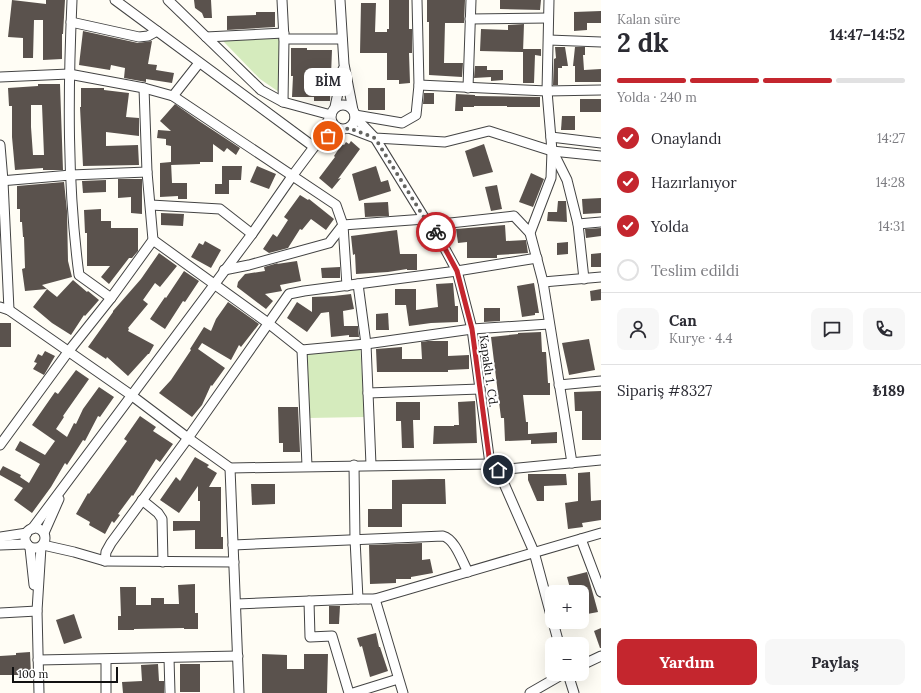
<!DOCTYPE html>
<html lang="tr">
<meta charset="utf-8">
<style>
body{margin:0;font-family:Lora,serif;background:#f7f7f7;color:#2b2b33;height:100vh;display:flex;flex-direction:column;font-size:15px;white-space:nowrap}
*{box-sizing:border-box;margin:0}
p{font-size:13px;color:#7c7c81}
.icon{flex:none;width:22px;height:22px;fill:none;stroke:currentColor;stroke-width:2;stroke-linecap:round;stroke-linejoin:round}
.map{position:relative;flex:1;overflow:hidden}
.panel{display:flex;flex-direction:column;background:#fff;width:320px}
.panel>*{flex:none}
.buttons{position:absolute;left:545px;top:585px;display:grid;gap:8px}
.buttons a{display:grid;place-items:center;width:44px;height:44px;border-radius:8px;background:#fff;box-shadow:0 4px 16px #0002;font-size:20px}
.scale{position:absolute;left:12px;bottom:10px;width:106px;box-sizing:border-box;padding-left:4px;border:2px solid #111;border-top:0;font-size:11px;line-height:14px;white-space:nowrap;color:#111;-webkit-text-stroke:3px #fff;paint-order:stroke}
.pin{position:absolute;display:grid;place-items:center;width:34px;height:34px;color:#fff;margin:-17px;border:2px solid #fff;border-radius:50%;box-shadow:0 1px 4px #0007}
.courier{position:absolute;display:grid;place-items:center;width:40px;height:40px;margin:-20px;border:3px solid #c4262e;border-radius:50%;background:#fff;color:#222;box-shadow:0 1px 5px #0007}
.bubble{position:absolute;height:28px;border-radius:8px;background:#fff;box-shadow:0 4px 16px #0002;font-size:13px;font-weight:700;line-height:28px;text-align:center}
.summary em{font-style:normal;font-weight:700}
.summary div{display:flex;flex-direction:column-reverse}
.summary{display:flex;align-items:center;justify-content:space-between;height:68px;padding:0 16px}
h1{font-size:26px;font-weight:700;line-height:30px}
.bar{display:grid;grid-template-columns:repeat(4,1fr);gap:6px 4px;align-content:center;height:48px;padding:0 16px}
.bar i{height:5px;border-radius:3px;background:#e1e1e2}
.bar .current{background:#c4262e}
.bar p{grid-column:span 4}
.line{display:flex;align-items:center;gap:10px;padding:0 16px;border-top:1px solid #e1e1e2}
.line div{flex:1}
.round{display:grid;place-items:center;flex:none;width:42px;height:42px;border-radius:8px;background:#f7f7f7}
ol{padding:0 16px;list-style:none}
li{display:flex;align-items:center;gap:12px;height:44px}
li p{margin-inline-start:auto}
li .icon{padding:4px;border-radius:50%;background:#c4262e;color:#fff;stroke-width:4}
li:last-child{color:#7c7c81}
li i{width:22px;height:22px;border:2px solid #e1e1e2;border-radius:50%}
.primary-button{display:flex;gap:8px;margin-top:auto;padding:8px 16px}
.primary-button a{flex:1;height:46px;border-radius:8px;background:#c4262e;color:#fff;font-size:16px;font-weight:700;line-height:46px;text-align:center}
.primary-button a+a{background:#f7f7f7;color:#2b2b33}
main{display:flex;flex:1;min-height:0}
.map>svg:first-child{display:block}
.green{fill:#d5ebbd}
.building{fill:#5a524d;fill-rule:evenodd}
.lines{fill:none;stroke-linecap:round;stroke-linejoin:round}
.minor-casing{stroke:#444;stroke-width:11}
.minor{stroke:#fff;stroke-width:9}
.done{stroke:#646461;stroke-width:4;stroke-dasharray:0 7.2}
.route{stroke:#c4262e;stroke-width:5}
.labels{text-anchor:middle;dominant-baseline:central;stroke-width:4;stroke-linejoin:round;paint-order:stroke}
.street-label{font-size:12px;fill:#111;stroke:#fff}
</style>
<main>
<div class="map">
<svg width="601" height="693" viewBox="0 0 601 693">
<rect width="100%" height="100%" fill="#fffdf5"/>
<g class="green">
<polygon points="279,37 279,92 260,79 224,42 223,39"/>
<polygon points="360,346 365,417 308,418 304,354"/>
</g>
<g class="building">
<polygon points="12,0 46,4 46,0 65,0 63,34 62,34 62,59 43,60 43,20 34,20 33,58 23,58 23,38 8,37"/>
<polygon points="194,0 211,0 212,18 204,18 202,13 195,8"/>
<polygon points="389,0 409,0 409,29 412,29 412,53 409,53 410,83 399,84 399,80 387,80 387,53 360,53 361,3 376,3 375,32 387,32 387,29 389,29"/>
<polygon points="427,0 465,0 464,23 445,23 444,63 463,63 462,77 429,75 429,22 427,22"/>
<polygon points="500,0 541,0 540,10 500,9"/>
<polygon points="601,11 601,23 587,23 587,30 574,31 574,12"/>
<polygon points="256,12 275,12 275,27 227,30 227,16 256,15"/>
<polygon points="524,24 523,52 480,51 481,29 508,30 508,25"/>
<polygon points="83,31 138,43 152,41 148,64 157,65 156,70 174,73 172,83 146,79 146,82 124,78 125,68 111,65 110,70 79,65"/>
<polygon points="555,47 565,47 568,66 562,66 562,68 558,68 558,85 553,85 554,59 556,58"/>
<polygon points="575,47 585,47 585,55 583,55 584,70 601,69 601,82 575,82 575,66 573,66"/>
<polygon points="291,48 307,48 307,50 332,50 330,101 314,101 314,97 292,97 293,76 291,76"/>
<polygon points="523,49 541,49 541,56 535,55 534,83 523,83"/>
<polygon points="475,66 487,66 487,70 503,70 503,80 491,81 491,77 474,78"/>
<path d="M38,84H60L63,170H43V168L15,170L12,137V106H9L8,88L38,86ZM31,105H42L44,155H33L31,127Z"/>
<polygon points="81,88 104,88 104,90 129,93 126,117 139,118 139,136 106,132 106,146 138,145 139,165 83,166 80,107 81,107"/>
<rect x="368" y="88" width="17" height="22"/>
<polygon points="424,93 434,93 434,104 423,104"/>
<polygon points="456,94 475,95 475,96 540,97 540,107 507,107 507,106 474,106 474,107 463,107 463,111 455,111"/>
<rect x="580" y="99" width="21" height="13"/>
<polygon points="175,104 199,121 240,148 236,155 227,148 224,152 213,144 213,162 200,162 200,164 171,165 171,146 166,145 166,139 157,138 158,130 171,131 160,121"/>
<polygon points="562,116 575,116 575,130 561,130"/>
<polygon points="351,141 360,149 338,179 341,178 332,189 319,178 335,157 334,156 342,144 344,145 346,142 349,144"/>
<polygon points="484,144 493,172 473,177 465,151"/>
<polygon points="171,162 172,183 187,183 187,199 178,199 178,196 160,197 160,163"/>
<polygon points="222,166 242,166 241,180 229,180 229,194 215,194 215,184 222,184"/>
<polygon points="257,166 276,174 269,189 250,182"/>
<polygon points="376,166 381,182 388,180 391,191 359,201 352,174"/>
<polygon points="531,173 544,179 533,207 519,202"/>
<polygon points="118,179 142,179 142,214 131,213 131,197 118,198"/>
<polygon points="106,180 106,192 83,193 82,181"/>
<polygon points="64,182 67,211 68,261 72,277 42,285 47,289 25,291 22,269 25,268 24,237 23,237 22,222 20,222 20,209 17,209 17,186"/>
<polygon points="497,185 502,209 491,211 485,187"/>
<polygon points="300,195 308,200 309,199 334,219 326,230 311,219 302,230 300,229 288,248 269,253 263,249 273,234 277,237 288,220 284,217"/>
<polygon points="601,198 601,213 583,214 582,199"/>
<polygon points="558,201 566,201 567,222 547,221 548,212 557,212"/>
<polygon points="388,202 389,216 365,217 364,203"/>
<polygon points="101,209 101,221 111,221 111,228 138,228 138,251 132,258 129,258 109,284 101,277 110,266 87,266 87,233 85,233 84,210"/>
<polygon points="161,213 184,214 183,226 161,225"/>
<polygon points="505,225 506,241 526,240 528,253 497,255 497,258 467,258 467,242 458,243 456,229"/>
<polygon points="601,228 601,236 586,238 585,229"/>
<polygon points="397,230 400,254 417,254 417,270 407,270 407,269 388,272 356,274 355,254 353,255 351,236"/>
<polygon points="205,241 221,250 211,268 191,257 199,243 203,245"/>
<polygon points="568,242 568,254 557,255 557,243"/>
<polygon points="159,253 177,266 160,287 155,283 143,300 148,304 128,328 129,329 128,331 154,345 149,354 148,354 128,376 107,357 106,359 88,347 113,312 113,311 141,279"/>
<polygon points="601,253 601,267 591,267 591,254"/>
<polygon points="297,261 301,281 280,285 282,291 265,294 273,301 266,309 237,287 238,282 245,274 265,271 264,267 278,263 277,264"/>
<polygon points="340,267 340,278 322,278 321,268"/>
<polygon points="184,271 199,281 185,302 183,301 165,329 150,319 165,297 166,298"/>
<polygon points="73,280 87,292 88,291 99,300 85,316 84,315 71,335 52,323 33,307 47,289 57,297"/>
<polygon points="453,283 455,306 458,306 458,322 431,323 409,326 406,305 395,305 395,289 416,289 416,310 438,307 436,284"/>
<polygon points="534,283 539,313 535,313 535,315 522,317 517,286"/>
<polygon points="601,289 601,300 591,301 590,291"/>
<polygon points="351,294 354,309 343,311 344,326 358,326 359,337 349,337 349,335 331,337 329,312 321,313 307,332 287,318 297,302 312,312 312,297 334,296"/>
<polygon points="228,302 259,324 241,347 239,345 231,360 202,343 198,349 225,368 212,386 211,385 202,405 192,417 159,393 171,380 191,350 190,349 204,327 211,331 216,319"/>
<polygon points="484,308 500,308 500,321 484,322"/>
<polygon points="388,313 389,330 376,330 376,314"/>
<rect x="0" y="323" width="11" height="24"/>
<polygon points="541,332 542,352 546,352 548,383 550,383 550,395 523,395 526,422 528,422 528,434 557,432 557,443 531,444 531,440 505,441 504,418 501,418 491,337 518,334 518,333"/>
<polygon points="589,339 595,370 569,375 562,343"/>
<polygon points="428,341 448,341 448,356 469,355 469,369 448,370 448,372 377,372 376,349 402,347 402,359 422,359 421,342"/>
<polygon points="45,351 55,356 44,375 33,369 37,363 34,362 38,354 42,356"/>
<polygon points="76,370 89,379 63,416 64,417 56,429 67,437 74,423 76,424 83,409 99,387 114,397 100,417 98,416 85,441 83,440 67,465 65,463 51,487 32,513 14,500 23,488 0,475 0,471 3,466 21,475 20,477 29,483 40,464 15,450 20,441 45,455 55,441 32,425 55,392 58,394"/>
<polygon points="601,391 601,440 582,440 582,411 575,411 574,392"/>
<polygon points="475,401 477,443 433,444 434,426 454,426 454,425 459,425 458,402"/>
<polygon points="396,402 420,402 420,420 413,420 414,448 402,448 401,421 396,421"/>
<polygon points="278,407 298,407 300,452 283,452 283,443 279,443"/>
<polygon points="140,416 156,427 153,431 173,444 160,462 156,459 133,496 132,495 118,514 120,515 114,523 112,521 105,534 89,525 90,522 76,514 88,493 89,494 127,441 124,439"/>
<polygon points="195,457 209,465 207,467 217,473 209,487 221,487 221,537 223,537 223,549 195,549 195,530 173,531 173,521 200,521 200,501 198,501 198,486 179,513 160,500 176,477 180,481"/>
<polygon points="590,472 591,501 601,500 601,520 582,523 583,527 568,529 565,503 578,501 578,473"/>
<polygon points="528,474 566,474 567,485 544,486 544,501 537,501 528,480"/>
<polygon points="430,479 445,479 446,504 402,504 402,527 368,527 368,509 392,509 392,480"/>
<polygon points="251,484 275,484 275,504 252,505"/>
<polygon points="422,543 422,560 430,559 433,573 411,577 411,579 396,579 396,583 370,584 369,545"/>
<polygon points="587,572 598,612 582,615 582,590 571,592 567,577"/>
<polygon points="195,584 195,613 198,613 198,629 184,629 184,628 134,629 134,630 118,630 118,616 121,616 120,587 136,587 136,605 151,605 151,598 164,598 164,604 179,604 178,585"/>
<polygon points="329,606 340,606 339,624 329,624"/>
<polygon points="74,614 82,638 64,644 56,620"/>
<polygon points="601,628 601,648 600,648 594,631"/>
<polygon points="376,633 379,647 380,647 388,671 370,677 362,646 360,647 357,638"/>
<polygon points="30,652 31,675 0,675 0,656 16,655 16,653"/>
<polygon points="262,654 287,655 287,669 304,669 304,654 328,654 327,693 262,693"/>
<polygon points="158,664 159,681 164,681 164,693 123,693 122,682 142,681 141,665"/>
<rect x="180" y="664" width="20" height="28"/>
</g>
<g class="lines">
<defs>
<g id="minor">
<path d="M72,0C68,91 67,184 79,275L111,298"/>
<polyline points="115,0 314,147"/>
<polyline points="168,0 261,90 283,102 331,115"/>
<polyline points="282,0 284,39 283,102"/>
<polyline points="340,0 344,64 353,110"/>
<polyline points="549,0 547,91 552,151 551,178 530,233 543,282 572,463"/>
<polyline points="470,19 548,18"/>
<polyline points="71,22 139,37 148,36 157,31"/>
<polyline points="206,37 284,33"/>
<polyline points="284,39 342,39"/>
<polyline points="549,40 601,42"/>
<polyline points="0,77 69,74 144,88 173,96 336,205 343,225 347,286"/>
<polyline points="419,85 547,91 601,90"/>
<polyline points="468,88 471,0"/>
<polyline points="173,96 199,63"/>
<circle cx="343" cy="117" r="12"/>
<polyline points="335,107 343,69"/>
<polyline points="355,115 402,123 416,115 419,85 417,0"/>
<polyline points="355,117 375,138 425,219 432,225 457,271 472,329 490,464 498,470 534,552 552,619"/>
<polyline points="349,128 375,138 445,142 489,131 552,151 601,156"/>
<polyline points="551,137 601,143"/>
<polyline points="318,143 339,129"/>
<polyline points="0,145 3,181 9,310"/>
<polyline points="553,152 567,180 578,224 584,279"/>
<polyline points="0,181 71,175 147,172"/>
<polyline points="151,205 220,209 252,234"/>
<polyline points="578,224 601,222"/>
<polyline points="432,225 514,216 530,233"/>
<polyline points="153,240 268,323 302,350 366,344 472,329 549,324"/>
<polyline points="224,270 249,265 329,243 343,225 425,219"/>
<polyline points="543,282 601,277"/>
<polyline points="358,284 366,344 371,465"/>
<polyline points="0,307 9,310 131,395 188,438 230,468 490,464"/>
<polyline points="302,350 307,466"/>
<polyline points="559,385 601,381"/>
<polyline points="368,393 480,389"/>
<polyline points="0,445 68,352 111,298 153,240 147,172 144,88"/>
<polyline points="354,465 355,539 358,599"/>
<polyline points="230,468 239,693"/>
<polyline points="498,470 601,460"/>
<polyline points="142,500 158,513 162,519 163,562"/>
<circle cx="35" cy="538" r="10"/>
<polyline points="32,529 252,234 293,175 317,143 330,117"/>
<polyline points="44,533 59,499"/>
<polyline points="0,537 27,533"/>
<polyline points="581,539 601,592"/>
<polyline points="0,545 27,544"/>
<polyline points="43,545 74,552 105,561 234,562"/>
<path d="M233,545L443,536C455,539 462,561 468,572"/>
<polyline points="30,548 34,585"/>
<polyline points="105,561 106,552 111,543 188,438 289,294 304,291 457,271 537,258"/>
<polyline points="375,599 403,693"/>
<polyline points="309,601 310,637 332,636 349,693"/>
<polyline points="236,604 358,599 375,599 601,533"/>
<polyline points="0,613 37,611"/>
<polyline points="553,622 559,644"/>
<polyline points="169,658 170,693"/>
<polyline points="38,660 238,656"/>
<polyline points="106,660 106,693"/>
<polyline points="582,665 601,656"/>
<polyline points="568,674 574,693"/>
<polyline points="39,693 37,611 41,547"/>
<polyline points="353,693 398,679"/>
<polyline points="530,693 563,674"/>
</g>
</defs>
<use href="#minor" class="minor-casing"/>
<use href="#minor" class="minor"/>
</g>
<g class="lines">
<polyline class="done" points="328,136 339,129 344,130 349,128 375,138 425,219 432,225 436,232"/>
<polyline class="route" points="436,232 457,271 472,329 490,464 498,470"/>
</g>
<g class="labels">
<g class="street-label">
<text transform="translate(489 371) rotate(82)">Kapaklı 1. Cd.</text>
</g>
</g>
</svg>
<div class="buttons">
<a>+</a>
<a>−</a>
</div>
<div class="scale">100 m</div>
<div class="pin" style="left:328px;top:136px;background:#ea580c"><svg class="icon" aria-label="bag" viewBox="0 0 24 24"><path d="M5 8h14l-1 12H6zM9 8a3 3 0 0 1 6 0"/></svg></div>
<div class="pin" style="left:498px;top:470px;background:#1f2937"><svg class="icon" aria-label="home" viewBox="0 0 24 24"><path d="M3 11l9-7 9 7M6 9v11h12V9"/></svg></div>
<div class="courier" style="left:436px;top:232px"><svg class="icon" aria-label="bike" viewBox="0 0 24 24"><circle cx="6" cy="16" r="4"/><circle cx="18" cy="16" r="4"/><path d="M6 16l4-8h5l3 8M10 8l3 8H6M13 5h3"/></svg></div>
<div class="bubble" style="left:304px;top:68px;width:48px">BİM</div>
</div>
<section class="panel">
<div class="summary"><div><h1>2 dk</h1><p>Kalan süre</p></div><em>14:47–14:52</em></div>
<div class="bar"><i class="current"></i><i class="current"></i><i class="current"></i><i></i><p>Yolda · 240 m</p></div>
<ol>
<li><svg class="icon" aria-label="check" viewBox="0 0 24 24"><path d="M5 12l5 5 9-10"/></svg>Onaylandı<p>14:27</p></li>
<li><svg class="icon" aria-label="check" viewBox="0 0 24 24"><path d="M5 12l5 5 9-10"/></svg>Hazırlanıyor<p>14:28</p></li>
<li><svg class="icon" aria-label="check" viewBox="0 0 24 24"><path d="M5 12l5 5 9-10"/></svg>Yolda<p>14:31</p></li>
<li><i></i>Teslim edildi</li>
</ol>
<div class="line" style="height:72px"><a class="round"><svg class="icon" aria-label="person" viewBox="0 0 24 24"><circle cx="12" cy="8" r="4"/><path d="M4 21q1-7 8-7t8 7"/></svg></a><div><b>Can</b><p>Kurye · 4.4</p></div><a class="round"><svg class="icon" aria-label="chat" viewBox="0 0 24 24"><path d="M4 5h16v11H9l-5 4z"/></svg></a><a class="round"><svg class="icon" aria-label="phone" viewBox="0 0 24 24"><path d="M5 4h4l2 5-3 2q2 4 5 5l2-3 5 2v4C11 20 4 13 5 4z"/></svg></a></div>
<div class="line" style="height:52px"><div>Sipariş #8327</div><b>₺189</b></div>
<div class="primary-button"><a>Yardım</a><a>Paylaş</a></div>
</section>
</main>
